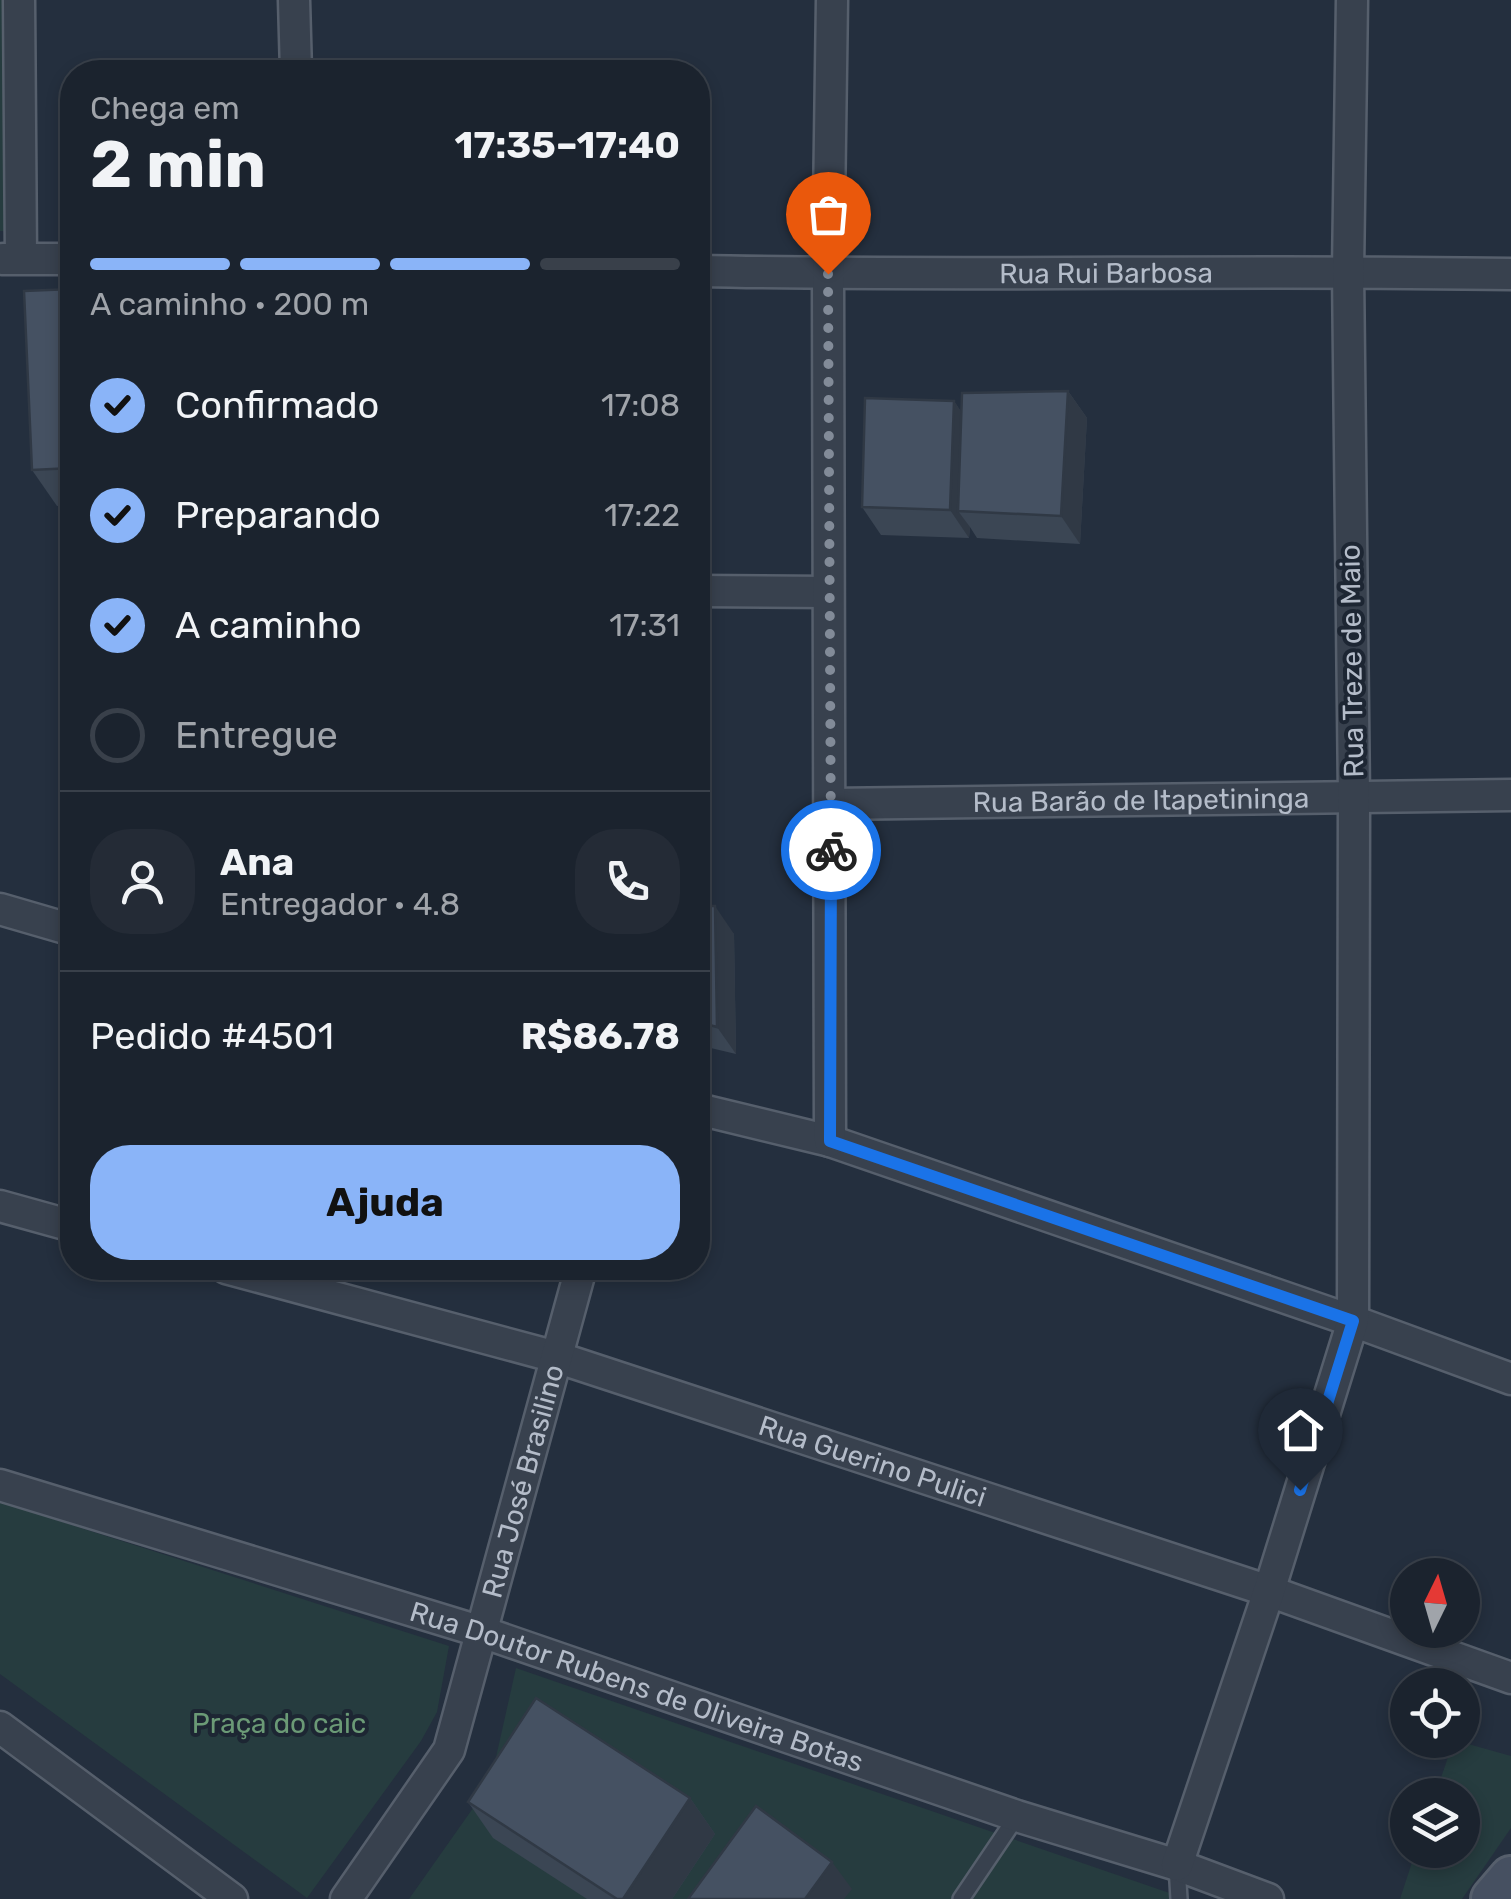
<!DOCTYPE html>
<html lang="pt">
<meta charset="utf-8">
<style>
body{margin:0;font-family:Rubik,sans-serif;background:#242b36;color:#f1f3f6;height:100vh;display:flex;flex-direction:column;font-size:38px;white-space:nowrap}
*{box-sizing:border-box;margin:0}
p{font-size:32px;color:#a0a4aa}
.icon{flex:none;width:55px;height:55px;fill:none;stroke:currentColor;stroke-width:2;stroke-linecap:round;stroke-linejoin:round}
.map{position:relative;flex:1;overflow:hidden}
.side{position:absolute;left:60px;top:60px;width:650px;height:1220px;display:flex;flex-direction:column;background:#1b232e;border-radius:40px;box-shadow:0 5px 15px #0003,0 0 0 2px #39404a}
.side>*{flex:none}
.needle{width:65px;rotate:5deg}
.buttons{position:absolute;left:1390px;top:1558px;display:grid;gap:20px}
.buttons a{display:grid;place-items:center;width:90px;height:90px;border-radius:50%;background:#1b232e;box-shadow:0 5px 15px #0003,0 0 0 2px #39404a;font-size:50px}
.pin{position:absolute;display:grid;place-items:center;width:85px;height:85px;color:#fff;margin:-102px -42px;border-radius:50% 50% 50% 0;rotate:-45deg;box-shadow:0 0 10px #0007}
.pin .icon{rotate:45deg}
.courier{position:absolute;display:grid;place-items:center;width:100px;height:100px;margin:-50px;border:8px solid #1a73e8;border-radius:50%;background:#fff;color:#222;box-shadow:0 2px 12px #0007}
.summary em{font-style:normal;font-weight:700}
.summary div{display:flex;flex-direction:column-reverse}
.summary{display:flex;align-items:center;justify-content:space-between;height:170px;padding:0 30px}
h1{font-size:65px;font-weight:700;line-height:75px}
.bar{display:grid;grid-template-columns:repeat(4,1fr);gap:15px 10px;align-content:center;height:120px;padding:0 30px}
.bar i{height:12px;border-radius:8px;background:#39404a}
.bar .on{background:#8ab4f8}
.bar p{grid-column:span 4}
.line{display:flex;align-items:center;gap:25px;padding:0 30px;border-top:2px solid #39404a}
.line div{flex:1}
.round{display:grid;place-items:center;flex:none;width:105px;height:105px;border-radius:40px;background:#242b36}
ol{padding:0 30px;list-style:none}
li{display:flex;align-items:center;gap:30px;height:110px}
li p{margin-inline-start:auto}
li .icon{padding:10px;border-radius:50%;background:#8ab4f8;color:#111;stroke-width:4}
li:last-child{color:#a0a4aa}
li i{width:55px;height:55px;border:5px solid #39404a;border-radius:50%}
.action{display:flex;gap:20px;margin-top:auto;padding:20px 30px}
.action a{flex:1;height:115px;border-radius:40px;background:#8ab4f8;color:#111;font-size:40px;font-weight:700;line-height:115px;text-align:center}
.map>svg:first-child{display:block}
.green{fill:#263c3f}
.lines{fill:none;stroke-linecap:round;stroke-linejoin:round}
.service-casing{stroke:#565f6c;stroke-width:20}
.minor-casing{stroke:#565f6c;stroke-width:35}
.secondary-casing{stroke:#565f6c;stroke-width:48}
.service{stroke:#38414e;stroke-width:15}
.minor{stroke:#38414e;stroke-width:30}
.secondary{stroke:#465061;stroke-width:42}
.wall{fill:#3b4654}
.shaded-wall{fill:#303945}
.building{fill:#455162;stroke:#303945;stroke-width:2.5}
.done{stroke:#828b98;stroke-width:10;stroke-dasharray:0 18}
.route{stroke:#1a73e8;stroke-width:12}
.labels{text-anchor:middle;dominant-baseline:central;stroke-width:8;stroke-linejoin:round;paint-order:stroke}
.street-label{font-size:28px;fill:#b4bcc9;stroke:#1d2633}
.park-label{font-size:28px;fill:#6b9a76;stroke:#1d2633}
</style>
<div class="map">
<svg width="1511" height="1899" viewBox="0 0 1511 1899">
<rect width="100%" height="100%" fill="#242f3e"/>
<g class="green">
<rect x="0" y="0" width="6" height="231"/>
<polygon points="0,1502 449,1646 437,1712 421,1741 307,1898 0,1674"/>
<polygon points="516,1668 1187,1899 409,1899 490,1784"/>
<polygon points="1454,1740 1511,1756 1511,1828 1462,1899 1400,1899 1416,1850 1462,1850 1462,1795 1435,1795"/>
</g>
<g class="lines">
<defs>
<g id="service">
<polyline points="1177,1865 1179,1899"/>
<polyline points="961,1899 1017,1816"/>
</g>
<g id="minor">
<polyline points="19,0 21,258"/>
<polyline points="294,0 296,72"/>
<polyline points="3,259 72,259"/>
<path id="s1" d="M698,271C969,277 1240,269 1511,274"/>
<polyline points="698,591 828,592"/>
<path id="s2" d="M831,804L1511,795"/>
<polyline points="0,909 72,930"/>
<polyline points="698,1109 830,1141 1353,1321 1511,1379"/>
<polyline points="830,1141 828,274 832,0"/>
<polyline points="0,1206 72,1226"/>
<path id="s3" d="M226,1268L556,1357L1269,1591L1511,1678"/>
<path id="s4" d="M0,1485L482,1632L1017,1816L1177,1865L1268,1899"/>
<polyline points="0,1727 232,1899"/>
<polyline points="1177,1865 1269,1591 1353,1321 1354,797 1348,271 1352,0"/>
<path id="s5" d="M346,1899L449,1750L581,1268"/>
</g>
<polyline id="secondary" points="1493,1899 1511,1878"/>
</defs>
<use href="#service" class="service-casing"/>
<use href="#minor" class="minor-casing"/>
<use href="#secondary" class="secondary-casing"/>
<use href="#service" class="service"/>
<use href="#minor" class="minor"/>
<use href="#secondary" class="secondary"/>
</g>
<g class="wall">
<polygon points="72,289 72,505 57,506 32,470"/>
<polygon points="1068,391 1087,418 1080,544 977,538 970,527 969,538 881,535 862,507 954,401 961,412"/>
<polygon points="698,906 734,934 736,1054 698,1045"/>
<polygon points="690,1798 715,1834 672,1899 587,1899 493,1838 468,1802"/>
</g>
<g class="shaded-wall">
<polygon points="1068,391 1087,418 1080,544 1061,516"/>
<polygon points="954,401 973,429 958,511 970,527 969,538 950,510"/>
<polygon points="715,906 734,934 736,1054 717,1027"/>
<polygon points="690,1798 715,1834 672,1899 623,1899"/>
<polygon points="832,1862 852,1889 844,1899 805,1899"/>
</g>
<g class="building">
<polygon points="72,289 72,468 32,470 24,291"/>
<polygon points="1068,391 1061,516 958,511 962,393"/>
<polygon points="865,398 954,401 950,510 862,507"/>
<polygon points="698,906 715,906 717,1027 698,1022"/>
<polygon points="536,1698 690,1798 623,1899 617,1899 468,1802"/>
<polygon points="756,1806 832,1862 805,1899 688,1899"/>
</g>
<g class="lines">
<polyline class="done" points="828,274 831,850"/>
<polyline class="route" points="831,850 830,1141 1353,1321 1300,1490"/>
</g>
<g class="labels">
<g class="street-label">
<text stroke="none"><textPath href="#s1" startOffset="408">Rua Rui Barbosa</textPath></text>
<text transform="translate(1352 661) rotate(-91)">Rua Treze de Maio</text>
<text stroke="none"><textPath href="#s2" startOffset="310">Rua Barão de Itapetininga</textPath></text>
<text stroke="none"><textPath href="#s3" startOffset="675">Rua Guerino Pulici</textPath></text>
<text stroke="none"><textPath href="#s5" startOffset="460">Rua José Brasilino</textPath></text>
<text stroke="none"><textPath href="#s4" startOffset="668">Rua Doutor Rubens de Oliveira Botas</textPath></text>
</g>
<g class="park-label">
<text x="279" y="1723">Praça do caic</text>
</g>
</g>
</svg>
<div class="buttons">
<a><svg class="needle" viewBox="-14 -14 28 28"><path d="M0-13l5 13h-10z" fill="#e53935"/><path d="M0 13l5-13h-10z" fill="#a0a4aa"/></svg></a>
<a><svg class="icon" aria-label="locate" viewBox="0 0 24 24"><circle cx="12" cy="12" r="6"/><path d="M12 2v4M12 18v4M2 12h4M18 12h4"/></svg></a>
<a><svg class="icon" aria-label="layers" viewBox="0 0 24 24"><path d="M12 4l9 5-9 5-9-5zM3 14l9 5 9-5"/></svg></a>
</div>
<div class="pin" style="left:828px;top:274px;background:#ea580c"><svg class="icon" aria-label="bag" viewBox="0 0 24 24"><path d="M5 8h14l-1 12H6zM9 8a3 3 0 0 1 6 0"/></svg></div>
<div class="pin" style="left:1300px;top:1490px;background:#1f2937"><svg class="icon" aria-label="home" viewBox="0 0 24 24"><path d="M3 11l9-7 9 7M6 9v11h12V9"/></svg></div>
<div class="courier" style="left:831px;top:850px"><svg class="icon" aria-label="bike" viewBox="0 0 24 24"><circle cx="6" cy="16" r="4"/><circle cx="18" cy="16" r="4"/><path d="M6 16l4-8h5l3 8M10 8l3 8H6M13 5h3"/></svg></div>
<section class="side">
<div class="summary"><div><h1>2 min</h1><p>Chega em</p></div><em>17:35–17:40</em></div>
<div class="bar"><i class="on"></i><i class="on"></i><i class="on"></i><i></i><p>A caminho · 200 m</p></div>
<ol>
<li><svg class="icon" aria-label="check" viewBox="0 0 24 24"><path d="M5 12l5 5 9-10"/></svg>Confirmado<p>17:08</p></li>
<li><svg class="icon" aria-label="check" viewBox="0 0 24 24"><path d="M5 12l5 5 9-10"/></svg>Preparando<p>17:22</p></li>
<li><svg class="icon" aria-label="check" viewBox="0 0 24 24"><path d="M5 12l5 5 9-10"/></svg>A caminho<p>17:31</p></li>
<li><i></i>Entregue</li>
</ol>
<div class="line" style="height:180px"><a class="round"><svg class="icon" aria-label="person" viewBox="0 0 24 24"><circle cx="12" cy="8" r="4"/><path d="M4 21q1-7 8-7t8 7"/></svg></a><div><b>Ana</b><p>Entregador · 4.8</p></div><a class="round"><svg class="icon" aria-label="phone" viewBox="0 0 24 24"><path d="M5 4h4l2 5-3 2q2 4 5 5l2-3 5 2v4C11 20 4 13 5 4z"/></svg></a></div>
<div class="line" style="height:130px"><div>Pedido #4501</div><b>R$86.78</b></div>
<div class="action"><a>Ajuda</a></div>
</section>
</div>
